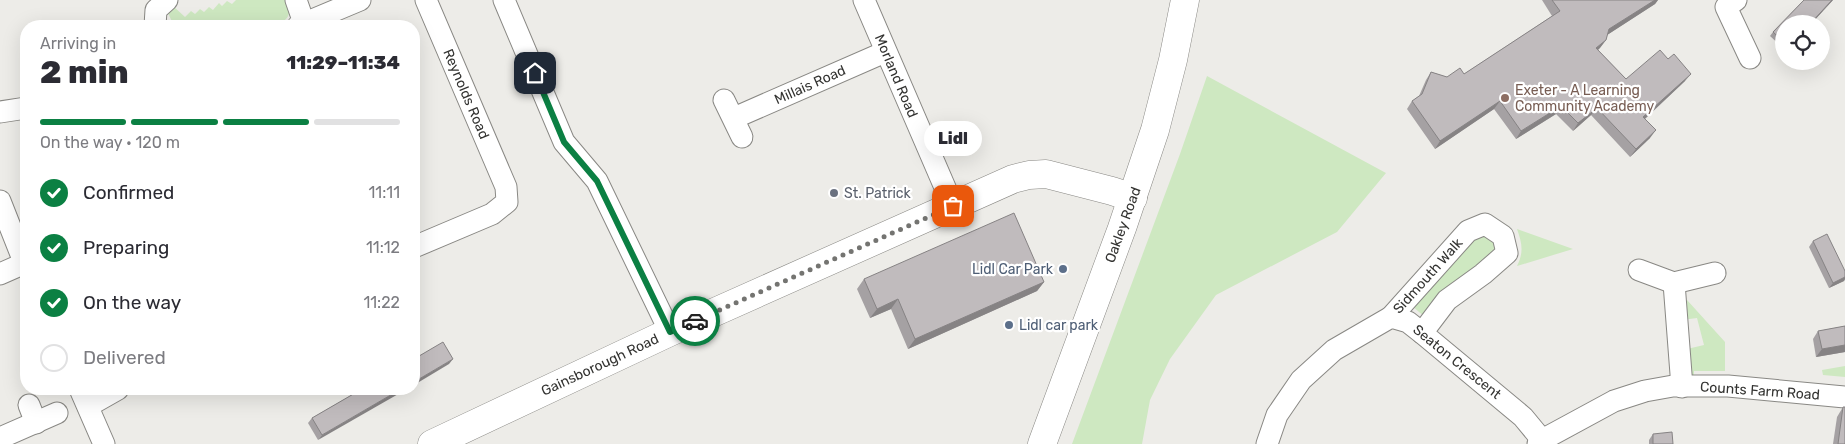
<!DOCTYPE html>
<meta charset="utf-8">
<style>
body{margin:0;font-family:Rubik,sans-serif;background:#f7f7f7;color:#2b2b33;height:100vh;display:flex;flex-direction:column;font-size:19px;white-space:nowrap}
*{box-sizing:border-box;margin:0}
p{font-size:16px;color:#7c7c81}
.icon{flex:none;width:28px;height:28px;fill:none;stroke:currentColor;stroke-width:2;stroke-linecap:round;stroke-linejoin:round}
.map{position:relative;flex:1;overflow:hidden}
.panel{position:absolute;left:20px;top:20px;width:400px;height:375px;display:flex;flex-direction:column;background:#fff;border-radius:20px;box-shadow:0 5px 20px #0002}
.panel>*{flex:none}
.fabs{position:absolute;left:1775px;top:15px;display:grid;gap:10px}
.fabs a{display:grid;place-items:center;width:55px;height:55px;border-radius:50%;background:#fff;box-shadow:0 5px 20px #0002;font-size:25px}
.pin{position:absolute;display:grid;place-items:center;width:42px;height:42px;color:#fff;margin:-21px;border-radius:10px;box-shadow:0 2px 8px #0006}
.courier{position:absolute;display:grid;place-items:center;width:50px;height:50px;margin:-25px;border:4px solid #0b8043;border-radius:50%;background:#fff;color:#222;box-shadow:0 1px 6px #0007}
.bubble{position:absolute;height:35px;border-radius:18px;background:#fff;box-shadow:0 5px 20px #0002;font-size:16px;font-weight:800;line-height:35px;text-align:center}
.summary em{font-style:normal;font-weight:800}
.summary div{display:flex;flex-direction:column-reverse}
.summary{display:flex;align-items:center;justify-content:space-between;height:85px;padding:0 20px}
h1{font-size:32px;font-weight:800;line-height:38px}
.bar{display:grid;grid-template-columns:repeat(4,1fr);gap:8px 5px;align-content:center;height:60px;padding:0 20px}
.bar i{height:6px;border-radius:4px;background:#e1e1e2}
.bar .current{background:#0b8043}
.bar p{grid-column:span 4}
ol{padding:0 20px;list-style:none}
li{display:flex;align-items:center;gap:15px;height:55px}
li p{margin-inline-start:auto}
li .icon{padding:5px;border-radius:50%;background:#0b8043;color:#fff;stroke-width:4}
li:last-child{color:#7c7c81}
li i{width:28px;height:28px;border:2px solid #e1e1e2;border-radius:50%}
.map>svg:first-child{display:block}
.green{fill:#cee8c1}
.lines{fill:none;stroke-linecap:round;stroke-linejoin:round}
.street-casing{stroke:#898884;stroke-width:23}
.secondary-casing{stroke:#898884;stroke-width:29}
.primary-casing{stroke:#898884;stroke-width:29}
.street{stroke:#fff;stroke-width:21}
.secondary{stroke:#fff;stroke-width:28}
.primary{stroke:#fff;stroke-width:28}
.wall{fill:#a5a1a3}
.shaded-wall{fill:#868384}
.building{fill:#c0bbbd;stroke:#868384}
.done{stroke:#747471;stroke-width:5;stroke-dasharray:0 9}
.route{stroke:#0b8043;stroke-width:6}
.education-dot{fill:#8d6e63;stroke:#fff;stroke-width:2}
.worship-dot{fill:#6b7280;stroke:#fff;stroke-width:2}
.service-dot{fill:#5c6f8a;stroke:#fff;stroke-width:2}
.labels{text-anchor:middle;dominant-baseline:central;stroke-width:4.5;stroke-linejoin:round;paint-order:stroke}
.street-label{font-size:14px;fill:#333331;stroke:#fff}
.education-label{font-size:14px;fill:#785e54;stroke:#fff;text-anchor:start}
.worship-label{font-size:14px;fill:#5b616d;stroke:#fff;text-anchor:start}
.service-label{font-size:14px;fill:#4e5e75;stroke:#fff;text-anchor:end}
</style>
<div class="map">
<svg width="1845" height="444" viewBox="0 0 1845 444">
<rect width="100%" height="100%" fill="#edece8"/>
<g class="green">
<path d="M236,0H289C290,16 290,19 274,26H174L168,13L172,5L185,17L191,11L195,14L200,9L204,12L209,7L213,10L219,3L222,6L227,1L232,4Z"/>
<polygon points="1207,76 1386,173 1337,232 1216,295 1170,359 1150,400 1142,444 1072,444 1180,154"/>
<path d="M1517,229L1573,249L1517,266C1524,252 1522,243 1517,229Z"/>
<polygon points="1481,234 1496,244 1495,250 1425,317 1412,306 1472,236"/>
<polygon points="1683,300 1687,300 1725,342 1725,371 1694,371 1694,379 1690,374 1687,349 1704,345 1697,318 1682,320"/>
<polygon points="1845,366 1845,377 1823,375 1822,370"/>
</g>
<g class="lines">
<defs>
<g id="street">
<polyline points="296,0 304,23"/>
<polyline points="504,0 564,142 597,181 670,332"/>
<polyline points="864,0 953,206"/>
<polyline points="1736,0 1726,7 1750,58"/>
<polyline points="155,26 156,10 167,0"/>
<polyline points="298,26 360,0"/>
<polyline points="724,100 742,137"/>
<polyline points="0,112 26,108"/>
<polyline points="734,118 885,52"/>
<polyline points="0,201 26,267"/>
<polyline points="414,247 492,214 507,202 506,187 426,0"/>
<polyline points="1639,270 1674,283 1715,273"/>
<polyline points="0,274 25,263"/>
<polyline points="1674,283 1682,387"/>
<polyline points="1391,317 1468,231 1485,224 1503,236 1507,253 1483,274 1447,300 1422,333"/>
<polyline points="80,389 104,444"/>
<polyline points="29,405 36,423"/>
<polyline points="88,406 118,389"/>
<polyline points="0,438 57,413"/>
<polyline points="1267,444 1277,415 1301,380 1334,350 1391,317 1408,322 1422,333 1523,417 1542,440"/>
<polyline points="1538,444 1542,440 1614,401 1645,391 1673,386 1728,386 1845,397"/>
</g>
<polyline id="secondary" points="432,444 670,332 1013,179 1029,175 1046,174 1112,191 1133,198"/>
<polyline id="primary" points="1042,444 1122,228 1155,130 1173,60 1185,0"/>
</defs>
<use href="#street" class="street-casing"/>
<use href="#secondary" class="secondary-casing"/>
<use href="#primary" class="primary-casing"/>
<use href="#street" class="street"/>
<use href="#secondary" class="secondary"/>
<use href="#primary" class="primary"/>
</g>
<g class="wall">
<polygon points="1542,0 1658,0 1655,4 1607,35 1606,40 1598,50 1626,79 1685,81 1645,119 1650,138 1630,157 1591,115 1573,131 1556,114 1516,139 1494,109 1435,149 1407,109 1412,101 1419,96 1426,80 1431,72 1447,77 1464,74 1552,16"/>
<polygon points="1804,0 1833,0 1811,24 1784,24 1784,49 1770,36 1773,32"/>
<polygon points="1813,241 1845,271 1845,279 1844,281 1829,288 1809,247"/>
<polygon points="864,279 1044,282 1037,291 908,349 891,309 870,318 857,289"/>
<polygon points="1845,326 1845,352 1816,357 1813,339 1818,331"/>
<polygon points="362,389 318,440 308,423 312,418"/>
<polygon points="1843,407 1845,444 1833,444 1837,417"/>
<polygon points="1653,434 1673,444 1649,444 1649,440"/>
</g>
<g class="shaded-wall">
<polygon points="1655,0 1658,0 1655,4 1604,37 1609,29"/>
<polygon points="1832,0 1833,0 1811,24 1810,24"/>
<polygon points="1606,40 1600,48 1591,56 1596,48"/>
<polygon points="1691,74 1685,81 1638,125 1643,117"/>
<polygon points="1500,101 1494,109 1435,149 1440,141"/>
<polygon points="1561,106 1556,114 1516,139 1521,131"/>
<polygon points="1597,108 1591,115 1573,131 1578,123"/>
<polygon points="1656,130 1650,138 1630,157 1636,149"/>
<polygon points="1845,277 1845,279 1844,281 1829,288 1833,283"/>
<polygon points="1044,282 1037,291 908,349 915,339"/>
<polygon points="898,299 891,309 870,318 877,309"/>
<polygon points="1845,345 1845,352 1816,357 1822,349"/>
<polygon points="453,359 449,364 414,385 414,382"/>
<polygon points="401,389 407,389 318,440 322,435"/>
</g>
<g class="building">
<polygon points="1552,0 1655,0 1609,29 1606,40 1596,48 1626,79 1660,50 1668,59 1674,54 1691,74 1643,117 1656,130 1636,149 1597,108 1578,123 1561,106 1521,131 1500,101 1440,141 1412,101 1422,94 1431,72 1447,77 1460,68 1464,74 1560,11"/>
<polygon points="1804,0 1832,0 1810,24 1784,24 1784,42 1773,32"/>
<polygon points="1014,213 1044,282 915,339 898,299 877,309 864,279"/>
<polygon points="1827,234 1845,271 1845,277 1833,283 1813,241"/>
<polygon points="1845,326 1845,345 1822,349 1818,331"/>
<polygon points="443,342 453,359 414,382 414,359"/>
<polygon points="362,389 401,389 322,435 312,418"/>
<polygon points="1843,407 1845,407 1845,444 1838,444"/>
<polygon points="1672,432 1673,444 1653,444 1653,434"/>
</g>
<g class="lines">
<polyline class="done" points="695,321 953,206"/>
<polyline class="route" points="535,73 564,142 597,181 670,332 695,321"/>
</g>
<circle class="education-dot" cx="1505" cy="98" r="5"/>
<circle class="worship-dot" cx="834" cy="193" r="5"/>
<g class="service-dot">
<circle cx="1063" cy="269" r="5"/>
<circle cx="1009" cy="325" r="5"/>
</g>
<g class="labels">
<g class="street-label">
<text transform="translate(896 76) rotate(67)">Morland Road</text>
<text transform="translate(810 85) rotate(-24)">Millais Road</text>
<text transform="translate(466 94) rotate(67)">Reynolds Road</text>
<text transform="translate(1123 225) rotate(-70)">Oakley Road</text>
<text transform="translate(1428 276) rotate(-48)">Sidmouth Walk</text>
<text transform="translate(1457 362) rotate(39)">Seaton Crescent</text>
<text transform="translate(600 365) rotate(-25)">Gainsborough Road</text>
<text transform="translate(1760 391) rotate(4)">Counts Farm Road</text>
</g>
<g class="education-label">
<text x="1515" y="90">Exeter - A Learning<tspan x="1515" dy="16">Community Academy</tspan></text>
</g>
<g class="worship-label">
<text x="844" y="193">St. Patrick</text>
</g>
<g class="service-label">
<text x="1053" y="269">Lidl Car Park</text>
<text x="1019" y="325" text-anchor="start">Lidl car park</text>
</g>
</g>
</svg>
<div class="fabs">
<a><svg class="icon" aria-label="locate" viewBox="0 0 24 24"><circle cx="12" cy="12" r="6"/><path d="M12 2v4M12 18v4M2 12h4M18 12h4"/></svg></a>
</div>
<div class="pin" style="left:953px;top:206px;background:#ea580c"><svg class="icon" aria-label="bag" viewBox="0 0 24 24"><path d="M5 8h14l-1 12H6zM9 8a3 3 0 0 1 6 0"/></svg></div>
<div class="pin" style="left:535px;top:73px;background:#1f2937"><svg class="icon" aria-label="home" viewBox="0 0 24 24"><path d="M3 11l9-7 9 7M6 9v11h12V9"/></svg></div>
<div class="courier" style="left:695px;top:321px"><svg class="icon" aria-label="car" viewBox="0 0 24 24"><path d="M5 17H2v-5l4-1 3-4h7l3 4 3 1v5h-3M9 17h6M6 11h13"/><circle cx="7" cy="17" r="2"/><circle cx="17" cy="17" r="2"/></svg></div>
<div class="bubble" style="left:924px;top:121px;width:58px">Lidl</div>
<section class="panel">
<div class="summary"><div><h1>2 min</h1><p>Arriving in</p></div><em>11:29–11:34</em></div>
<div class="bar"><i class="current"></i><i class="current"></i><i class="current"></i><i></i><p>On the way · 120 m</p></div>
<ol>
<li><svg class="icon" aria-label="check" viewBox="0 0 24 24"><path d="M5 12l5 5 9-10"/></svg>Confirmed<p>11:11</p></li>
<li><svg class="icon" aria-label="check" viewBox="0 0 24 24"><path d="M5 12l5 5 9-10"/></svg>Preparing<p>11:12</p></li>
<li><svg class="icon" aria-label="check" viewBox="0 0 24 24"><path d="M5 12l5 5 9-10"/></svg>On the way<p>11:22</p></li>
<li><i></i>Delivered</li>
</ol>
</section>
</div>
